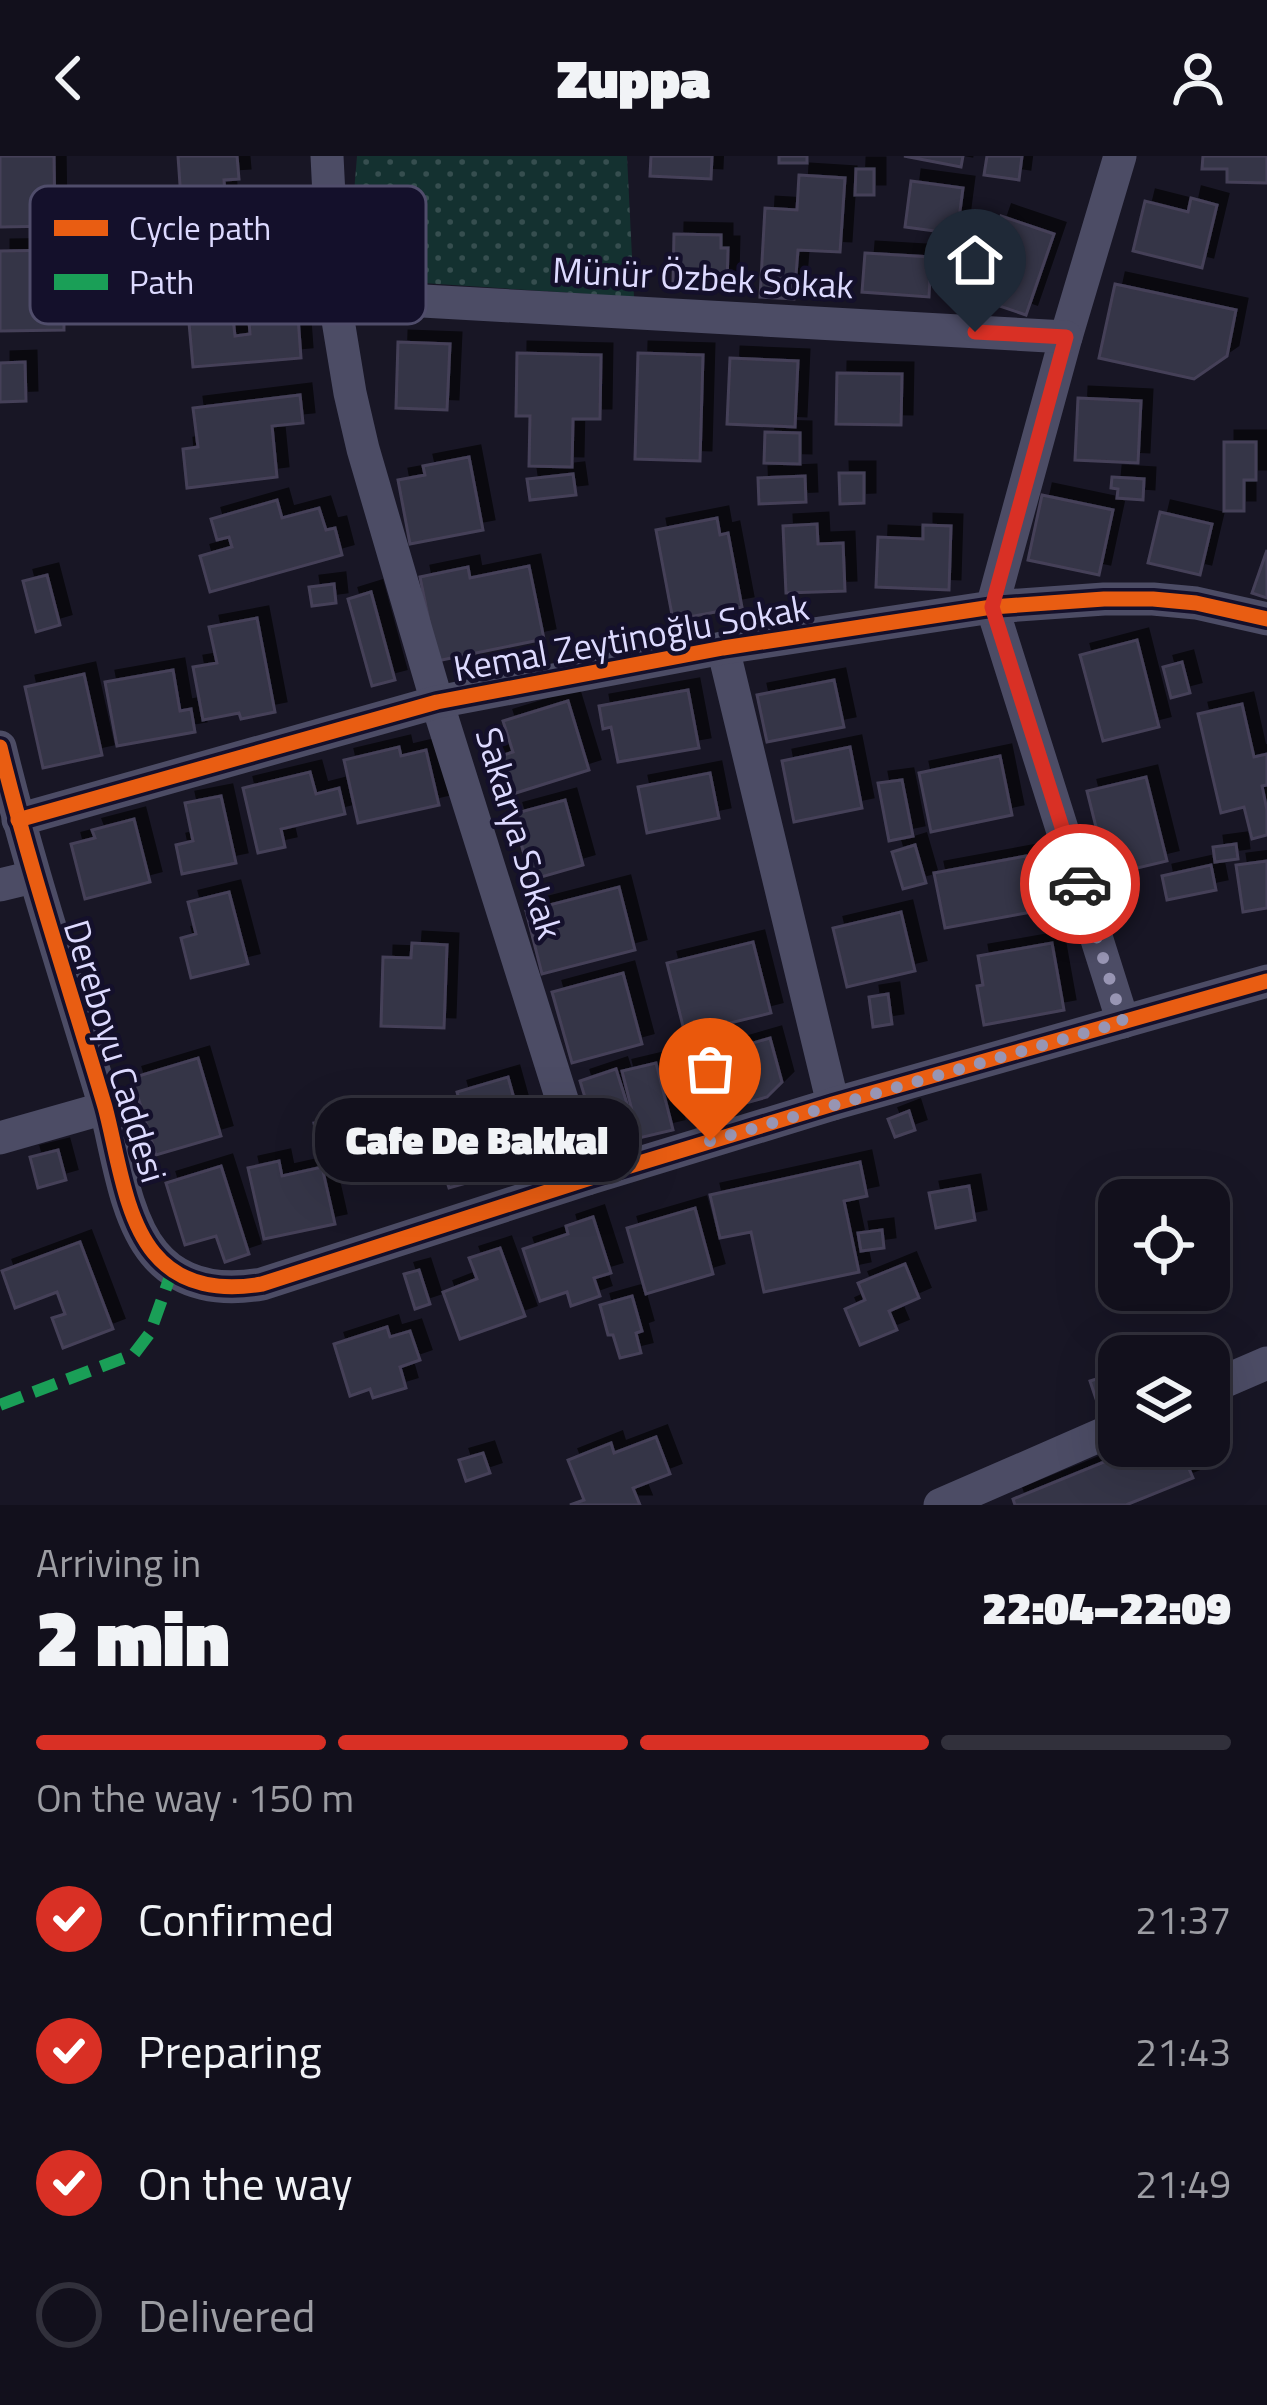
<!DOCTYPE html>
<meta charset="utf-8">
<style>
body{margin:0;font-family:"Titillium Web",sans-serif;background:#1f1e29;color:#f1f3f6;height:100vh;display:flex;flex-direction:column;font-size:45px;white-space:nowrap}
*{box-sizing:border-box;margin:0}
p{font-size:39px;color:#9c9da3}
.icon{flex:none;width:66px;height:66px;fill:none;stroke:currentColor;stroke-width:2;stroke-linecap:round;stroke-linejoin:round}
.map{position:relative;height:1349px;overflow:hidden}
.panel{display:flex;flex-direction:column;background:#12101c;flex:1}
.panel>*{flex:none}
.buttons{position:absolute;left:1098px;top:1023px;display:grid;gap:24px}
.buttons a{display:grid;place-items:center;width:132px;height:132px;border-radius:24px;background:#12101c;box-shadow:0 12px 48px #0002,0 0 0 3px #31303b;font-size:60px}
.pin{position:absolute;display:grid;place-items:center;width:102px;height:102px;color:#fff;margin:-123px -51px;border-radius:50% 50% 50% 0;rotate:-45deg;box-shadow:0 0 12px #0007}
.pin .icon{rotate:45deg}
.courier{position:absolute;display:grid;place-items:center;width:120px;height:120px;margin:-60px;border:9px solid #d93025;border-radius:50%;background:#fff;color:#222;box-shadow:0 3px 15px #0007}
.bubble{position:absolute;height:84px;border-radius:36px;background:#12101c;box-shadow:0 12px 48px #0002,0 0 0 3px #31303b;font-size:39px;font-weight:800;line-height:84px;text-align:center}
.overview em{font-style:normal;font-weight:800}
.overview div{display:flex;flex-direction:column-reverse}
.overview{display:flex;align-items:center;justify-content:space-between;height:204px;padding:0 36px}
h1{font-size:78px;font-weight:800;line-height:90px}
.bar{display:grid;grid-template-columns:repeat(4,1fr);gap:18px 12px;align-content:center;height:144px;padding:0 36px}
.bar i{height:15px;border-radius:9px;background:#31303b}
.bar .active{background:#d93025}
.bar p{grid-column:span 4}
ol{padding:0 36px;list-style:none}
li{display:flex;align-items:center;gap:36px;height:132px}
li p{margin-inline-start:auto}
li .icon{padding:12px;border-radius:50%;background:#d93025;color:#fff;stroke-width:4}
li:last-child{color:#9c9da3}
li i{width:66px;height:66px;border:6px solid #31303b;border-radius:50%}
header{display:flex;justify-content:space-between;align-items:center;height:156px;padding:0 36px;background:#12101c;font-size:54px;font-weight:800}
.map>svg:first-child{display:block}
.grass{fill:url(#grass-dots)}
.building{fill:#363446;stroke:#454158;stroke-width:3;filter:url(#shadow)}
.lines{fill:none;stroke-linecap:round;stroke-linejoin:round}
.minor{stroke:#4c4c65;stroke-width:33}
.quiet{stroke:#1a9f57;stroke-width:12;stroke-dasharray:24 12;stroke-linecap:butt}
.cycleway-casing{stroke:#14102b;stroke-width:22}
.cycleway{stroke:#e95d12;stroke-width:15}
.done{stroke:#9895b3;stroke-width:12;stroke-dasharray:0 21.6}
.route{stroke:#d93025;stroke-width:15}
.labels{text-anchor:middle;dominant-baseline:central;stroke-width:9;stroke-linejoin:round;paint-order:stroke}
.street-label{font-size:36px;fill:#dddaff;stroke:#14102b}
.key{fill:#14102b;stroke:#504d6b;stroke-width:3}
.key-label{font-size:33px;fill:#dddaff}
</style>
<header><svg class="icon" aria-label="back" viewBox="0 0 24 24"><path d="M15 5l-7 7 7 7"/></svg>Zuppa<svg class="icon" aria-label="person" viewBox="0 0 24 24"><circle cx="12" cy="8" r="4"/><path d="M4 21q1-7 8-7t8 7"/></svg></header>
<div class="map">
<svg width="1267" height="1349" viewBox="0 0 1267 1349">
<defs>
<pattern id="grass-dots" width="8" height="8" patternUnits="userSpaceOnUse" patternTransform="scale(3)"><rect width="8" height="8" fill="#143130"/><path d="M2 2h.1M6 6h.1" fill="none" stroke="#364e4f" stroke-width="1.8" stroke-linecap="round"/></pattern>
<filter id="shadow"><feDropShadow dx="11" dy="-11" stdDeviation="0" flood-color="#0009"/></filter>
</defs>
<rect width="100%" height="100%" fill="#181625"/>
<polygon class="grass" points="357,0 627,0 634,141 347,122"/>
<g class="building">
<polygon points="0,0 54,0 55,70 0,71"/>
<polygon points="178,0 237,0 239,23 224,24 225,40 181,43"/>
<polygon points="651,0 712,0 711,23 650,20"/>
<rect x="779" y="0" width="28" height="7"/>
<polygon points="904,0 963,0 961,11"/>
<polygon points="987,0 1022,0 1019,24 984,19"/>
<polygon points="1203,0 1267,0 1267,27 1227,26 1227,13 1202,13"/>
<polygon points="856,13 874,13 874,39 855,39"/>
<polygon points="799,19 845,22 840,96 798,94 794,143 760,141 765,52 797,54"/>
<polygon points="911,25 963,32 957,78 905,71"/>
<polygon points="1191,42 1217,49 1202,112 1133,95 1145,45 1188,56"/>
<polygon points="1001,60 1054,78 1026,159 973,141"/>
<polygon points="674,78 721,79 721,92 728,92 727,130 673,128"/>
<polygon points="63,94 64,174 0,175 0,95"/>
<polygon points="865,97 931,101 929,141 862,136"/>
<polygon points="1115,128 1236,154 1227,200 1194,223 1099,202"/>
<polygon points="297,147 301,202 193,211 188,156 232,153 235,180 250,178 248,151"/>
<polygon points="398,186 450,188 447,254 396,252"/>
<polygon points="517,197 601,199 600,263 573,263 572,311 529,310 530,260 516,260"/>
<polygon points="638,197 703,199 700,305 635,303"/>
<polygon points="730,202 798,205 795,271 727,268"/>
<polygon points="25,206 26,245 0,246 0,207"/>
<polygon points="837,217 902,218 901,269 836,268"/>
<polygon points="300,239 303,267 272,270 277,321 187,332 183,293 198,291 193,252"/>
<polygon points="1078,242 1141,245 1138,307 1075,304"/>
<polygon points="765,276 800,277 800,308 764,307"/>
<polygon points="1224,286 1256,286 1256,324 1244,324 1244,355 1224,355"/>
<polygon points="469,301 483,374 410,388 398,324 425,319 423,310"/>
<polygon points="839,317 864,317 864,347 840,348"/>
<polygon points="573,318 576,339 530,344 527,323"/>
<polygon points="805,320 806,346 759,348 758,322"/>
<polygon points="1112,321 1144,323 1143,344 1117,342 1118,333 1111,332"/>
<polygon points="1042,339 1113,354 1099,419 1028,404"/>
<polygon points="277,344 282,362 319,352 326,374 335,372 342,399 210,436 200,400 232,391 229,381 217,384 211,363"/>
<polygon points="1160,356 1212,368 1200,419 1148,407"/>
<polygon points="717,362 720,379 728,377 742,451 673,464 656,374"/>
<polygon points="817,368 818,388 843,387 845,435 786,437 783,370"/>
<polygon points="923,369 951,370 949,434 876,431 878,381 923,383"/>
<polygon points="1267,394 1267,442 1252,437"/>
<polygon points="529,410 544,483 437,505 420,421 468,411 470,422"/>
<polygon points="47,419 60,469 36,476 23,425"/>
<polygon points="334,428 336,447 312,450 309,431"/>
<polygon points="371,436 395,524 372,530 348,443"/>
<polygon points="257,462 275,556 241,563 239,557 203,564 193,511 217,507 209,471"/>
<polygon points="1137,484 1159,571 1103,585 1080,499"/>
<polygon points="1182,506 1190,537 1171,542 1163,511"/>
<polygon points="173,514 180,555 191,553 195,576 117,590 105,526"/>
<polygon points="84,518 102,599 43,612 25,531"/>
<polygon points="834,524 844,571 767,586 757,539"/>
<polygon points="688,534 699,592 618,606 611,571 603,573 599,550"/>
<polygon points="568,545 589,614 503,641 491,603 513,596 503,565"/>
<polygon points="1242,548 1254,601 1267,598 1267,629 1262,630 1267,654 1267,679 1252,683 1244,651 1221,657 1198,558"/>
<polygon points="399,591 401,600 426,594 439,649 358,667 344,604"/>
<polygon points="850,591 862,652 794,666 782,605"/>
<polygon points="1000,600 1012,659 931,676 919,617"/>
<polygon points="310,616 316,638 339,632 345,658 281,673 285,691 258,697 243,632"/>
<polygon points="710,617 719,662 647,677 638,631"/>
<polygon points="1146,621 1167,705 1108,719 1087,635"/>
<polygon points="902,624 913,680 889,685 878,627"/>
<polygon points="221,640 236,707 182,718 176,689 193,685 185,647"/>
<polygon points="565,644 583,709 531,724 513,658"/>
<polygon points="134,663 150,726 85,743 71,688 95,682 92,674"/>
<polygon points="1236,688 1238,703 1215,706 1213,691"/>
<polygon points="915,689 926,727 903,733 892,696"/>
<polygon points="1026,700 1037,755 945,772 934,717"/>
<polygon points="1267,705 1267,752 1243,756 1236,709"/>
<polygon points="1211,709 1216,734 1167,744 1162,720"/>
<polygon points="619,731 635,794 542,818 526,755"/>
<polygon points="229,736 248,808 191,822 181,782 196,778 188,746"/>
<polygon points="901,756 915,815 847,831 833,772"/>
<polygon points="753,786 771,857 685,878 667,807"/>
<polygon points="412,787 447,789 444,872 381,870 383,801 411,802"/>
<polygon points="1052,787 1064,854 984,869 977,830 983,829 978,800"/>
<polygon points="623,817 642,888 572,907 552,836"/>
<polygon points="888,838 892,868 873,871 869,841"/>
<polygon points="770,882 782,926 767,941 699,960 684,907"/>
<polygon points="198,902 221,980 156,999 132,922"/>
<polygon points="656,907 673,974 639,982 622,915"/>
<polygon points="616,913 637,979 600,991 580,925"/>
<polygon points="508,921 532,1007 481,1021 457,936"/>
<polygon points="909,955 915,974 895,981 888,963"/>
<polygon points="331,965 336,991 319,994 314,967"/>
<polygon points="58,994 66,1024 38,1032 30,1001"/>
<polygon points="469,997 477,1024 449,1032 441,1006"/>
<polygon points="279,1005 282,1020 322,1011 335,1068 264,1083 248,1012"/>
<polygon points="860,1006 867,1040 844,1045 859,1116 764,1136 751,1076 720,1082 710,1039"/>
<polygon points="221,1010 249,1098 225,1106 216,1080 185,1089 166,1027"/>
<polygon points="969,1030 975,1064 936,1072 929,1037"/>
<polygon points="695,1052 713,1118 646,1138 627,1072"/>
<polygon points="593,1061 611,1117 594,1122 600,1140 571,1150 567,1136 540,1145 523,1093 568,1078 566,1070"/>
<polygon points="882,1074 884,1092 861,1095 858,1077"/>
<polygon points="80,1086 113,1173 63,1192 52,1162 65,1158 57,1136 15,1152 2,1115"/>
<polygon points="500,1092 525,1160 460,1183 443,1136 477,1123 469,1102"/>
<polygon points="905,1108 919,1142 889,1155 897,1174 860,1189 845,1153 865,1144 858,1127"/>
<polygon points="419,1114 430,1148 415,1153 404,1118"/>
<polygon points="632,1140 642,1175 636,1177 641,1197 620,1202 613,1179 608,1179 600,1149"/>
<polygon points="387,1171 390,1181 410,1175 420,1204 400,1211 406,1232 373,1242 370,1233 350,1240 334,1188"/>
<polygon points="1119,1216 1119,1259 1103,1264 1090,1225"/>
<polygon points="656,1281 670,1318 633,1332 640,1349 570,1349 584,1344 568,1304 611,1287 614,1297"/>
<polygon points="1143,1290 1179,1290 1193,1322 1126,1349 1015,1349 1013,1343"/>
<polygon points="483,1297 490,1317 466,1325 459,1304"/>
</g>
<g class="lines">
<g class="minor">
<polyline points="327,0 334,140 350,237 363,293 437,546 587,1023"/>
<polyline points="1120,0 1066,181 992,451 1123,866"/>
<polyline points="334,140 1066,181"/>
<polyline points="723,492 833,948"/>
<path d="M0,591C30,714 69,830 105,951C117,995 124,1061 154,1097C181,1130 222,1135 262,1128L587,1023L833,948L1267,825"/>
<polyline points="18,664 437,546 723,492 992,451 1104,443 1153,443 1196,447 1267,463"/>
<polyline points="0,729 33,721"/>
<polyline points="0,982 105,952"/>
<polyline points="1209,1232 1267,1207"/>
<polyline points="940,1349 1119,1271"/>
</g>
<polyline class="quiet" points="0,1249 134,1198 150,1177 172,1115"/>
<defs>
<g id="cycleway">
<path d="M0,591C30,714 69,830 105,951C117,995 124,1061 154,1097C181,1130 222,1135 262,1128L587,1023L833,948L1267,825"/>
<polyline points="18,664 437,546 723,492 992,451 1104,443 1153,443 1196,447 1267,463"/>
</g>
</defs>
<use href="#cycleway" class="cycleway-casing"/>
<use href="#cycleway" class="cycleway"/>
</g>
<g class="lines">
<polyline class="done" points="710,985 1123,866 1080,728"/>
<polyline class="route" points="975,176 1066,181 992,451 1080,728"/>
</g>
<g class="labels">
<g class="street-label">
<text transform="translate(703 121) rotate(3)">Münür Özbek Sokak</text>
<text transform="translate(631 481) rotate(-10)">Kemal Zeytinoğlu Sokak</text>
<text transform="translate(520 677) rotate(73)">Sakarya Sokak</text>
<text transform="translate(116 895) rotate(73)">Dereboyu Caddesi</text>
</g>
</g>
<rect x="30" y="30" width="396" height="138" rx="18" class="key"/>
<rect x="54" y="64" width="54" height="16" fill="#e95d12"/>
<rect x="54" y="118" width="54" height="16" fill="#1a9f57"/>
<g class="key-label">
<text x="129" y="84">Cycle path</text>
<text x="129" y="138">Path</text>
</g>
</svg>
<div class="buttons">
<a><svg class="icon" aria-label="locate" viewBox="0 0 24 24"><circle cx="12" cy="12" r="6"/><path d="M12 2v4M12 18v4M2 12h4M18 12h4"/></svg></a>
<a><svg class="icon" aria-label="layers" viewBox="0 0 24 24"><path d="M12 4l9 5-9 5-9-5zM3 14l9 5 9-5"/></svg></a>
</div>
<div class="pin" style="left:710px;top:985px;background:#ea580c"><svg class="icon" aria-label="bag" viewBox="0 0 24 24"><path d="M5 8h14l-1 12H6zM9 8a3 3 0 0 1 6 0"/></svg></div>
<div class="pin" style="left:975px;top:176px;background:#1f2937"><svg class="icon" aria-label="home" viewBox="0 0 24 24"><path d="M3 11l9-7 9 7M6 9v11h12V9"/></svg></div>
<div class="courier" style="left:1080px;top:728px"><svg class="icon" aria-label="car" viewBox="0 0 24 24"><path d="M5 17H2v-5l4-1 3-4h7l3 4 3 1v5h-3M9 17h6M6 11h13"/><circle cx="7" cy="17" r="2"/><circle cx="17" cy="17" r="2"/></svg></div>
<div class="bubble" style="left:315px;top:942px;width:324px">Cafe De Bakkal</div>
</div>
<section class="panel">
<div class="overview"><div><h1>2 min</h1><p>Arriving in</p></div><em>22:04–22:09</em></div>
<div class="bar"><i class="active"></i><i class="active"></i><i class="active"></i><i></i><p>On the way · 150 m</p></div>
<ol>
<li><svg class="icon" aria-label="check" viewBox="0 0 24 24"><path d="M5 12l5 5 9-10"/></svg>Confirmed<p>21:37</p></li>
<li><svg class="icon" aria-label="check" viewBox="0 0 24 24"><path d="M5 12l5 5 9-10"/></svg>Preparing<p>21:43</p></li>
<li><svg class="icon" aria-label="check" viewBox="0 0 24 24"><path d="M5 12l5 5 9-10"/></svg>On the way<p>21:49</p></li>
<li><i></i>Delivered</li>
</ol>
</section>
